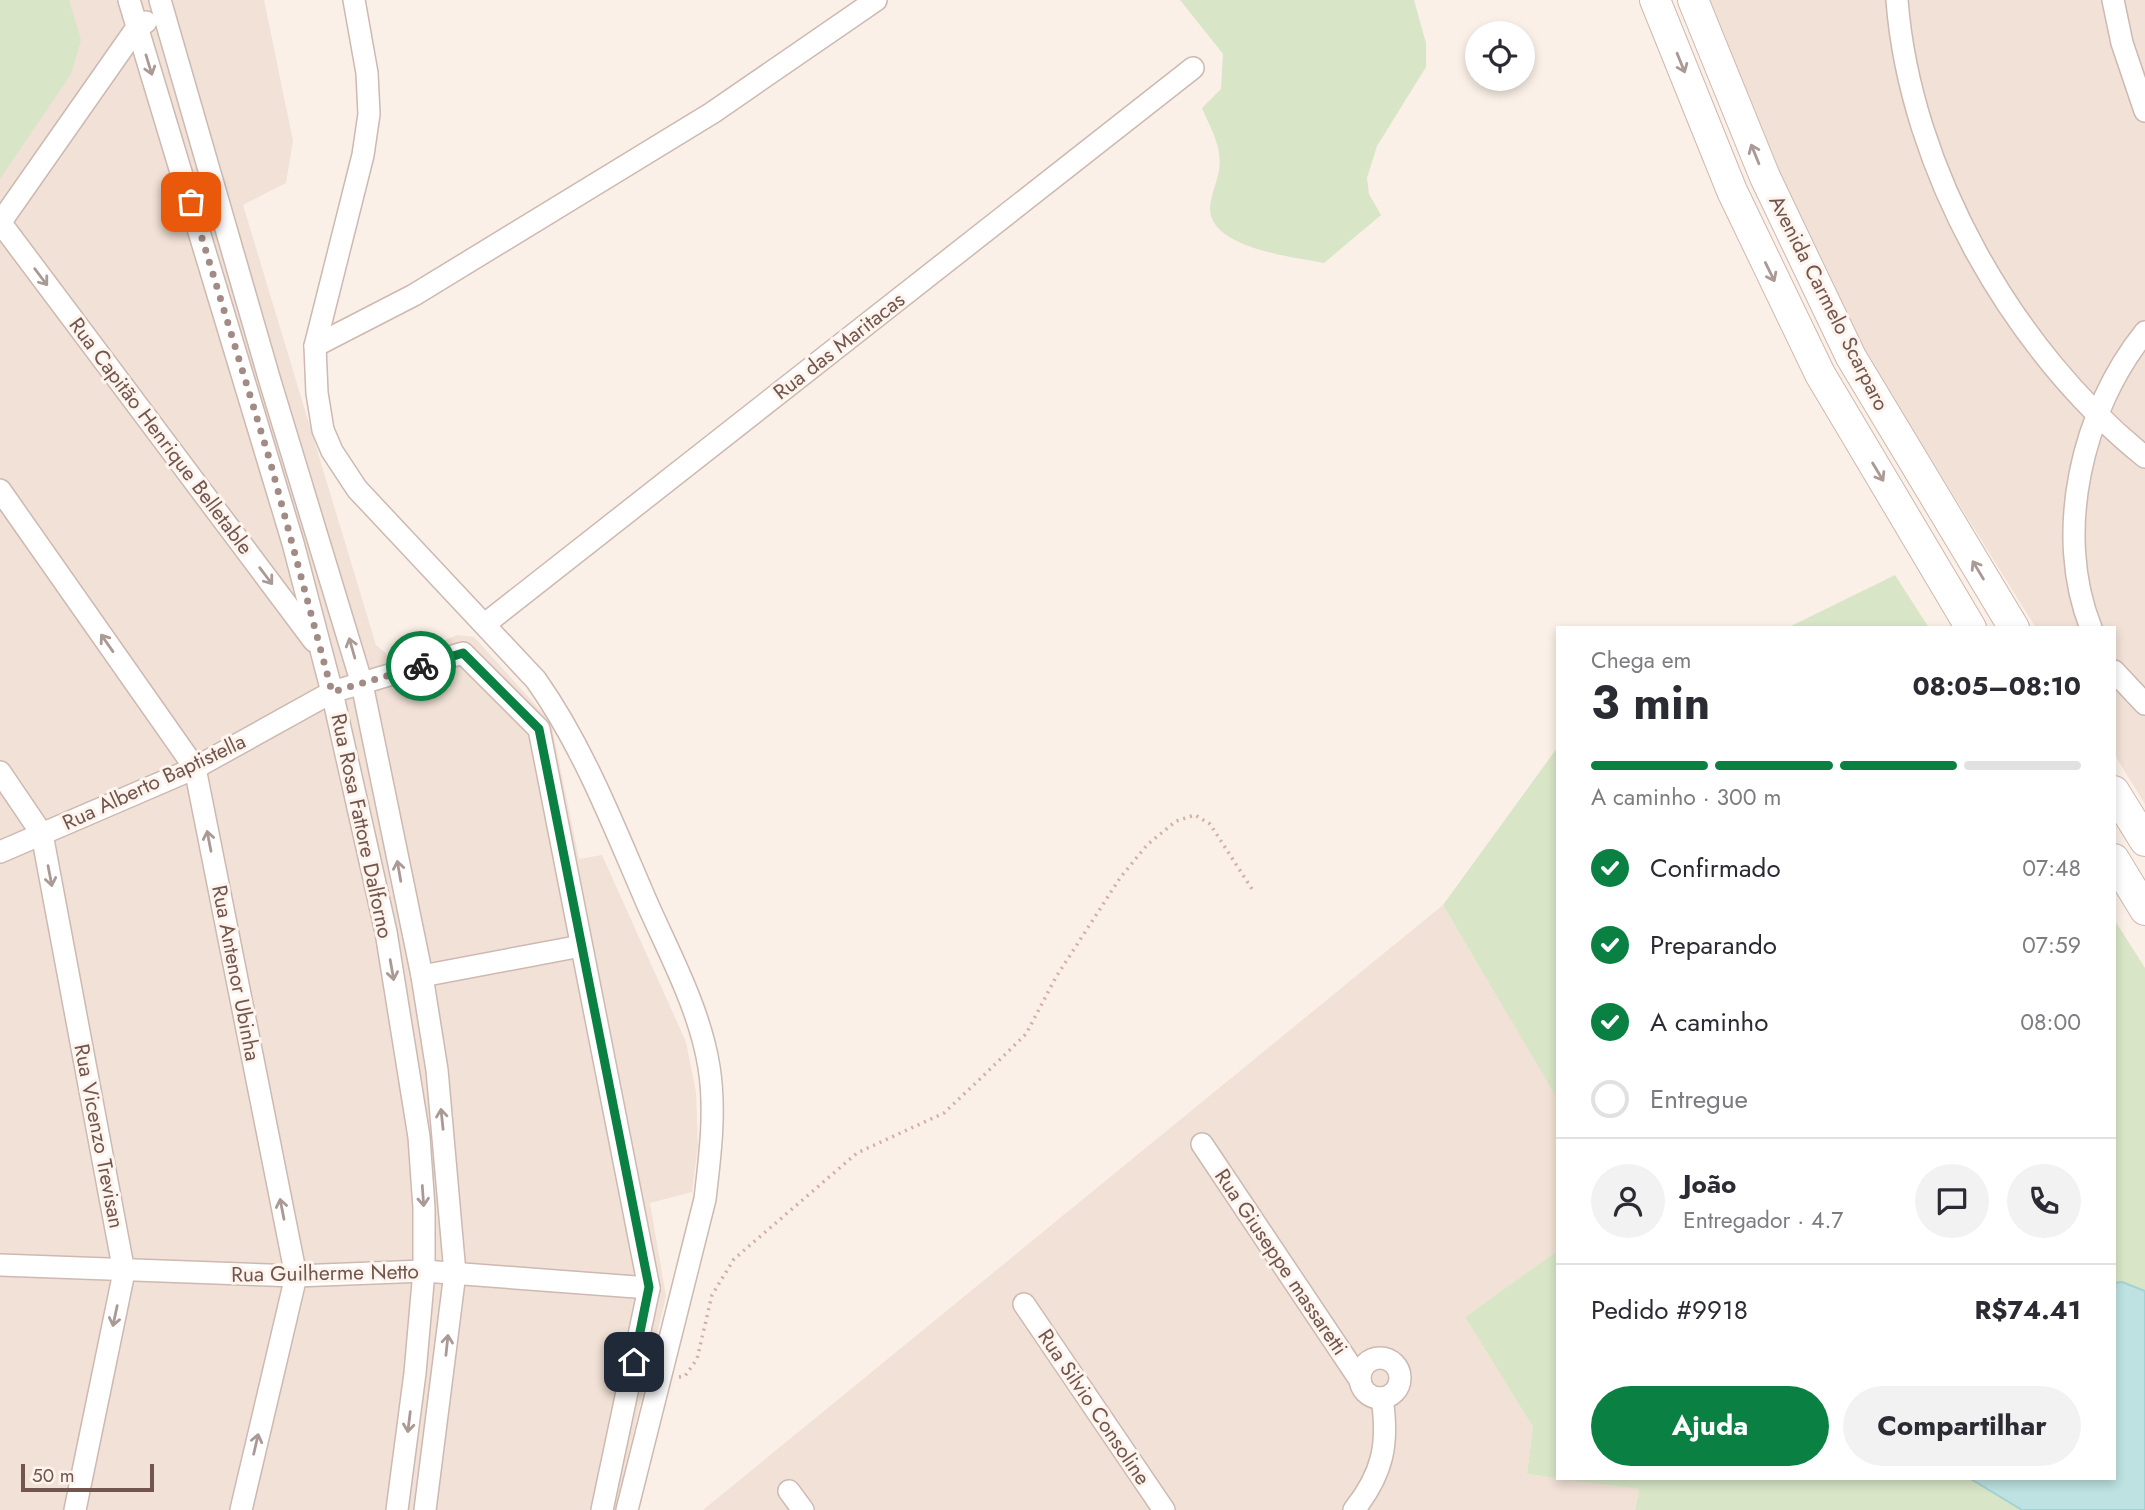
<!DOCTYPE html>
<html lang="pt">
<meta charset="utf-8">
<style>
body{margin:0;font-family:Jost,sans-serif;background:#f2f2f3;color:#2b2b33;height:100vh;display:flex;flex-direction:column;font-size:26px;white-space:nowrap}
*{box-sizing:border-box;margin:0}
p{font-size:23px;color:#7c7c81}
.icon{flex:none;width:38px;height:38px;fill:none;stroke:currentColor;stroke-width:2;stroke-linecap:round;stroke-linejoin:round}
.map{position:relative;flex:1;overflow:hidden}
.details{position:absolute;left:1556px;top:626px;width:560px;height:854px;display:flex;flex-direction:column;background:#fff;border-radius:0px;box-shadow:0 4px 10px #0003}
.details>*{flex:none}
.buttons{position:absolute;left:1465px;top:21px;display:grid;gap:14px}
.buttons a{display:grid;place-items:center;width:70px;height:70px;border-radius:50%;background:#fff;box-shadow:0 4px 10px #0003;font-size:35px}
.scale{position:absolute;left:21px;bottom:18px;width:133px;box-sizing:border-box;padding-left:7px;border:4px solid #71554e;border-top:0;font-size:19px;line-height:24px;white-space:nowrap;color:#71554e;-webkit-text-stroke:5px #fdf4ed;paint-order:stroke}
.pin{position:absolute;display:grid;place-items:center;width:60px;height:60px;color:#fff;margin:-30px;border-radius:14px;box-shadow:0 4px 10px #0006}
.courier{position:absolute;display:grid;place-items:center;width:70px;height:70px;margin:-35px;border:5px solid #0b8043;border-radius:50%;background:#fff;color:#222;box-shadow:0 2px 9px #0007}
.head em{font-style:normal;font-weight:700}
.head div{display:flex;flex-direction:column-reverse}
.head{display:flex;align-items:center;justify-content:space-between;height:119px;padding:0 35px}
h1{font-size:46px;font-weight:700;line-height:52px}
.bar{display:grid;grid-template-columns:repeat(4,1fr);gap:10px 7px;align-content:center;height:84px;padding:0 35px}
.bar i{height:9px;border-radius:5px;background:#e1e1e2}
.bar .selected{background:#0b8043}
.bar p{grid-column:span 4}
.line{display:flex;align-items:center;gap:18px;padding:0 35px;border-top:2px solid #e1e1e2}
.line div{flex:1}
.round{display:grid;place-items:center;flex:none;width:74px;height:74px;border-radius:37px;background:#f2f2f3}
ol{padding:0 35px;list-style:none}
li{display:flex;align-items:center;gap:21px;height:77px}
li p{margin-inline-start:auto}
li .icon{padding:7px;border-radius:50%;background:#0b8043;color:#fff;stroke-width:4}
li:last-child{color:#7c7c81}
li i{width:38px;height:38px;border:4px solid #e1e1e2;border-radius:50%}
.action{display:flex;gap:14px;margin-top:auto;padding:14px 35px}
.action a{flex:1;height:80px;border-radius:42px;background:#0b8043;color:#fff;font-size:28px;font-weight:700;line-height:80px;text-align:center}
.action a+a{background:#f2f2f3;color:#2b2b33}
.map>svg:first-child{display:block}
.residential{fill:#f1e1d6}
.green{fill:#d8e6c7}
.water{fill:#bde2e1;stroke:#a4d2d3;stroke-width:2}
.lines{fill:none;stroke-linecap:round;stroke-linejoin:round}
.minor-casing{stroke:#cdb9b1;stroke-width:24}
.secondary-casing{stroke:#cfb8af;stroke-width:32}
.path{stroke:#d2afa4;stroke-width:3.5;stroke-dasharray:2 5;stroke-linecap:butt}
.minor{stroke:#fff;stroke-width:21}
.secondary{stroke:#fff;stroke-width:30}
.oneway{stroke:#aa9995}
.done{stroke:#a18b84;stroke-width:7;stroke-dasharray:0 12.6}
.route{stroke:#0b8043;stroke-width:9}
.labels{text-anchor:middle;dominant-baseline:central;stroke-width:6;stroke-linejoin:round;paint-order:stroke}
.street-label{font-size:21px;fill:#71554e;stroke:#fdf4ed}
</style>
<div class="map">
<svg width="2145" height="1510" viewBox="0 0 2145 1510">
<rect width="100%" height="100%" fill="#faf0e7"/>
<g class="residential">
<polygon points="0,0 264,0 293,141 286,183 243,205 376,645 389,656 408,657 457,635 474,637 551,722 579,859 602,855 686,1042 696,1092 698,1146 692,1192 650,1203 666,1296 615,1510 0,1510"/>
<polygon points="1707,0 2145,0 2145,804 2114,754 2114,628 2036,628 1865,353 1783,187"/>
<polygon points="1443,905 1558,1098 1557,1251 1465,1317 1533,1427 1527,1474 1639,1489 1635,1510 703,1510"/>
</g>
<g class="green">
<polygon points="0,0 69,0 81,40 71,74 0,179"/>
<path d="M1180,0H1414L1426,43V67L1377,146L1367,178L1369,194L1381,215L1324,263C1294,257 1208,248 1210,207C1211,195 1217,182 1219,170C1223,148 1210,127 1202,108L1221,89L1223,54Z"/>
<polygon points="1895,575 1929,628 1787,628"/>
<polygon points="1557,748 1557,1098 1443,905"/>
<polygon points="2114,919 2145,968 2145,1510 1635,1510 1639,1489 1560,1479 2114,1479"/>
<polygon points="1557,1251 1557,1478 1527,1474 1533,1427 1465,1317"/>
</g>
<polygon class="water" points="2122,1282 2145,1291 2145,1510 2022,1510 1971,1479 2114,1479 2114,1283"/>
<g class="lines">
<defs>
<g id="minor">
<polyline points="129,0 293,543 332,692 386,932 419,1137 424,1208 424,1271 415,1373 397,1510"/>
<polyline points="160,0 270,381 362,684 422,976 437,1070 455,1273 425,1510"/>
<path d="M354,0L367,73L369,114L363,155L315,346L317,393L323,430L332,451L357,489L536,680C584,748 614,827 647,903C670,955 700,1010 709,1067C716,1111 710,1156 705,1199L627,1510"/>
<path d="M1897,0C1910,170 2013,351 2145,457"/>
<polyline points="2113,0 2122,43 2145,111"/>
<polyline points="0,222 314,641"/>
<polyline points="0,223 138,26 146,22"/>
<polyline points="315,346 414,295 712,113 876,0"/>
<polyline points="0,490 195,768 296,1276 241,1510"/>
<polyline points="485,624 1193,68"/>
<path d="M2091,628C2053,533 2082,410 2145,332"/>
<polyline points="2114,671 2145,704"/>
<polyline points="0,772 42,834 124,1272 75,1510"/>
<polyline points="0,852 195,768 332,692 463,653 539,729 649,1288 602,1510"/>
<polyline points="422,976 581,946"/>
<polyline points="1202,1144 1360,1380"/>
<polyline points="0,1265 296,1276 424,1271 649,1288"/>
<polyline points="1024,1304 1164,1510"/>
<circle cx="1380" cy="1378" r="20"/>
<polyline points="789,1491 803,1510"/>
<path d="M1354,1510C1383,1473 1389,1444 1382,1398"/>
</g>
<g id="secondary">
<polyline points="1655,0 1732,191 1820,374 1971,628"/>
<polyline points="1693,0 1765,177 1851,357 2014,628"/>
<polyline points="2114,791 2145,841"/>
<polyline points="2114,859 2145,910"/>
</g>
</defs>
<use href="#minor" class="minor-casing"/>
<use href="#secondary" class="secondary-casing"/>
<polyline class="path" points="679,1377 685,1376 697,1359 712,1295 734,1259 857,1153 944,1113 980,1079 1026,1034 1056,977 1120,878 1147,845 1176,821 1195,815 1210,824 1252,889"/>
<use href="#minor" class="minor"/>
<use href="#secondary" class="secondary"/>
</g>
<defs><path id="oneway-shaft" d="M-6 0H5M1.5-3L5.5 0L1.5 3" fill="none" stroke-width="1.6" stroke-linecap="round" stroke-linejoin="round" transform="scale(1.75)"/></defs>
<g class="oneway">
<use href="#oneway-shaft" transform="translate(1681 63) rotate(68)"/>
<use href="#oneway-shaft" transform="translate(149 65) rotate(73)"/>
<use href="#oneway-shaft" transform="translate(1755 154) rotate(-112)"/>
<use href="#oneway-shaft" transform="translate(1770 272) rotate(64)"/>
<use href="#oneway-shaft" transform="translate(41 277) rotate(53)"/>
<use href="#oneway-shaft" transform="translate(1878 472) rotate(59)"/>
<use href="#oneway-shaft" transform="translate(1978 570) rotate(-121)"/>
<use href="#oneway-shaft" transform="translate(266 576) rotate(53)"/>
<use href="#oneway-shaft" transform="translate(107 643) rotate(-125)"/>
<use href="#oneway-shaft" transform="translate(352 648) rotate(-106)"/>
<use href="#oneway-shaft" transform="translate(209 841) rotate(-101)"/>
<use href="#oneway-shaft" transform="translate(399 871) rotate(-100)"/>
<use href="#oneway-shaft" transform="translate(50 876) rotate(79)"/>
<use href="#oneway-shaft" transform="translate(392 970) rotate(80)"/>
<use href="#oneway-shaft" transform="translate(442 1119) rotate(-96)"/>
<use href="#oneway-shaft" transform="translate(423 1196) rotate(86)"/>
<use href="#oneway-shaft" transform="translate(282 1209) rotate(-101)"/>
<use href="#oneway-shaft" transform="translate(115 1316) rotate(102)"/>
<use href="#oneway-shaft" transform="translate(447 1345) rotate(-84)"/>
<use href="#oneway-shaft" transform="translate(409 1422) rotate(97)"/>
<use href="#oneway-shaft" transform="translate(256 1444) rotate(-77)"/>
</g>
<g class="lines">
<polyline class="done" points="191,202 270,461 332,692 421,666"/>
<polyline class="route" points="421,666 463,653 539,729 649,1287 634,1362"/>
</g>
<g class="labels">
<g class="street-label">
<text transform="translate(1829 303) rotate(63)">Avenida Carmelo Scarparo</text>
<text transform="translate(839 346) rotate(-38)">Rua das Maritacas</text>
<text transform="translate(161 436) rotate(53)">Rua Capitão Henrique Belletable</text>
<text transform="translate(154 782) rotate(-25)">Rua Alberto Baptistella</text>
<text transform="translate(362 826) rotate(78)">Rua Rosa Fattore Dalforno</text>
<text transform="translate(236 973) rotate(79)">Rua Antenor Ubinha</text>
<text transform="translate(99 1136) rotate(79)">Rua Vicenzo Trevisan</text>
<text transform="translate(1281 1262) rotate(56)">Rua Giuseppe massaretti</text>
<text transform="translate(325 1273) rotate(-1)">Rua Guilherme Netto</text>
<text transform="translate(1094 1407) rotate(56)">Rua Silvio Consoline</text>
</g>
</g>
</svg>
<div class="buttons">
<a><svg class="icon" aria-label="locate" viewBox="0 0 24 24"><circle cx="12" cy="12" r="6"/><path d="M12 2v4M12 18v4M2 12h4M18 12h4"/></svg></a>
</div>
<div class="scale">50 m</div>
<div class="pin" style="left:191px;top:202px;background:#ea580c"><svg class="icon" aria-label="bag" viewBox="0 0 24 24"><path d="M5 8h14l-1 12H6zM9 8a3 3 0 0 1 6 0"/></svg></div>
<div class="pin" style="left:634px;top:1362px;background:#1f2937"><svg class="icon" aria-label="home" viewBox="0 0 24 24"><path d="M3 11l9-7 9 7M6 9v11h12V9"/></svg></div>
<div class="courier" style="left:421px;top:666px"><svg class="icon" aria-label="bike" viewBox="0 0 24 24"><circle cx="6" cy="16" r="4"/><circle cx="18" cy="16" r="4"/><path d="M6 16l4-8h5l3 8M10 8l3 8H6M13 5h3"/></svg></div>
<section class="details">
<div class="head"><div><h1>3 min</h1><p>Chega em</p></div><em>08:05–08:10</em></div>
<div class="bar"><i class="selected"></i><i class="selected"></i><i class="selected"></i><i></i><p>A caminho · 300 m</p></div>
<ol>
<li><svg class="icon" aria-label="check" viewBox="0 0 24 24"><path d="M5 12l5 5 9-10"/></svg>Confirmado<p>07:48</p></li>
<li><svg class="icon" aria-label="check" viewBox="0 0 24 24"><path d="M5 12l5 5 9-10"/></svg>Preparando<p>07:59</p></li>
<li><svg class="icon" aria-label="check" viewBox="0 0 24 24"><path d="M5 12l5 5 9-10"/></svg>A caminho<p>08:00</p></li>
<li><i></i>Entregue</li>
</ol>
<div class="line" style="height:126px"><a class="round"><svg class="icon" aria-label="person" viewBox="0 0 24 24"><circle cx="12" cy="8" r="4"/><path d="M4 21q1-7 8-7t8 7"/></svg></a><div><b>João</b><p>Entregador · 4.7</p></div><a class="round"><svg class="icon" aria-label="chat" viewBox="0 0 24 24"><path d="M4 5h16v11H9l-5 4z"/></svg></a><a class="round"><svg class="icon" aria-label="phone" viewBox="0 0 24 24"><path d="M5 4h4l2 5-3 2q2 4 5 5l2-3 5 2v4C11 20 4 13 5 4z"/></svg></a></div>
<div class="line" style="height:91px"><div>Pedido #9918</div><b>R$74.41</b></div>
<div class="action"><a>Ajuda</a><a>Compartilhar</a></div>
</section>
</div>
